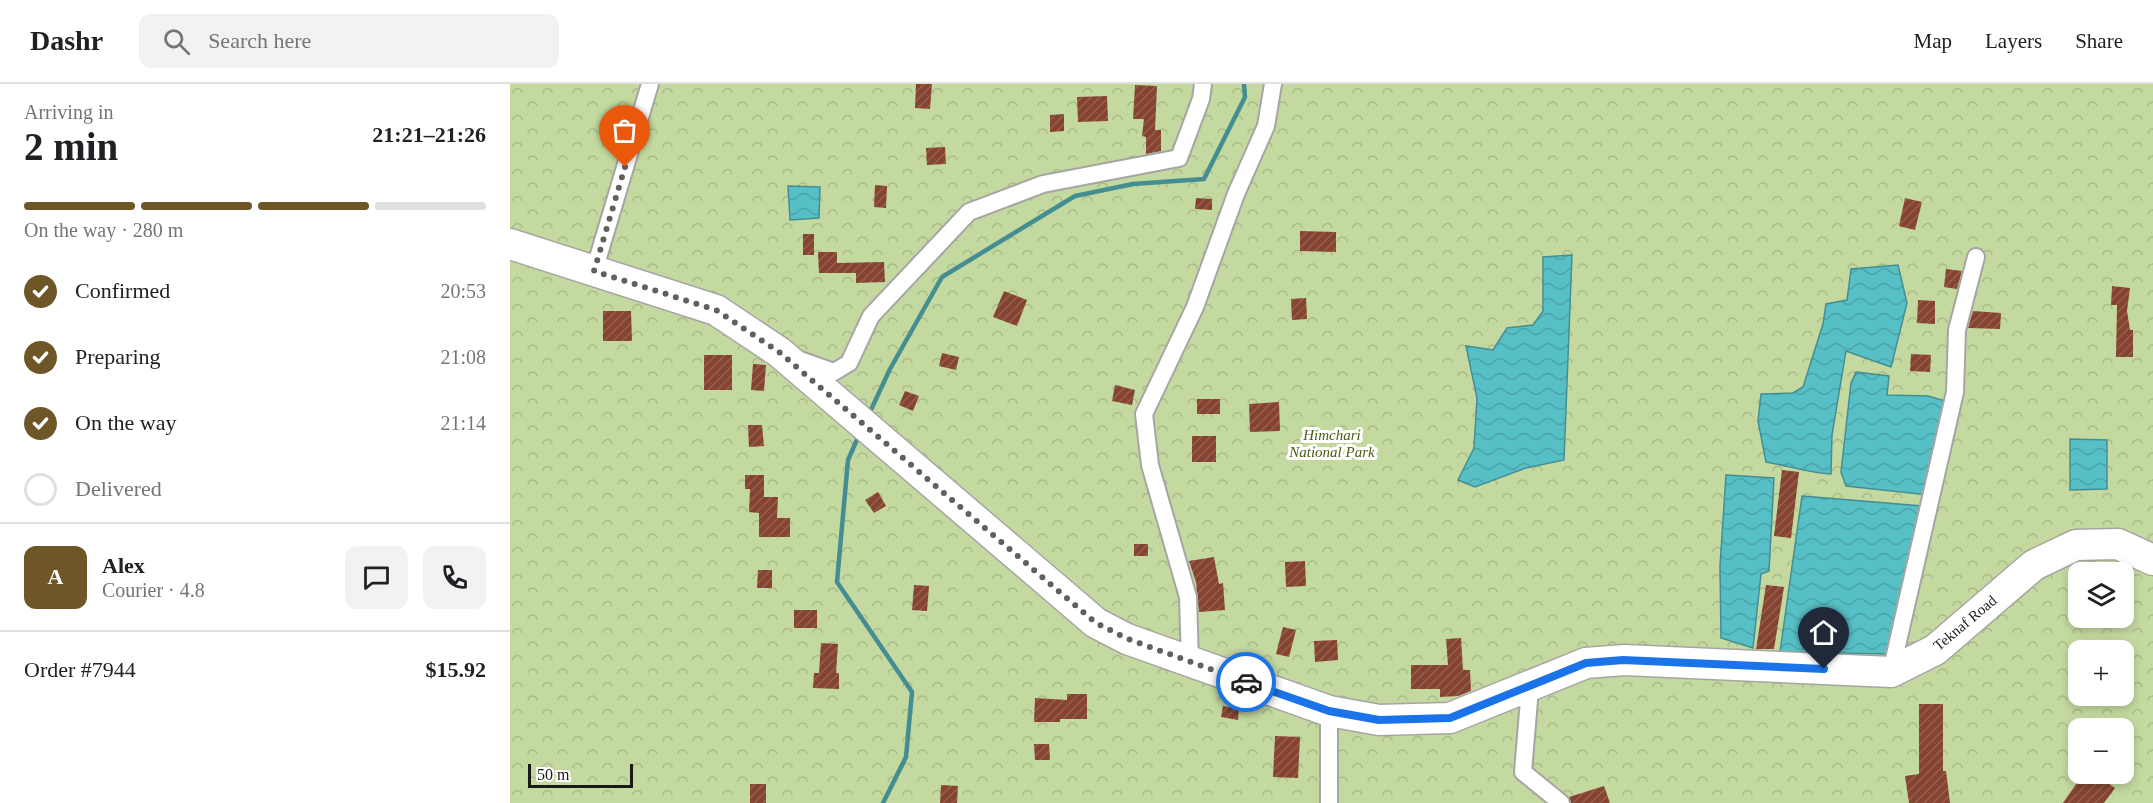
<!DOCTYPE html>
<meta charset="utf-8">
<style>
body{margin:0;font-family:"Times New Roman",serif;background:#f2f2f2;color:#202124;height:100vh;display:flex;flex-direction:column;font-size:22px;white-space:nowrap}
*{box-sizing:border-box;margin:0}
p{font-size:20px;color:#757577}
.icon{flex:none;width:33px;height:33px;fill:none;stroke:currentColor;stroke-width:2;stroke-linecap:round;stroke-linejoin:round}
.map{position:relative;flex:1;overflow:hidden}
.drawer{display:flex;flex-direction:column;background:#fff;width:510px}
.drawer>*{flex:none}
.buttons{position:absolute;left:1558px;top:478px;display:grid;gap:12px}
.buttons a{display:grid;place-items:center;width:66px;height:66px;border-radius:12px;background:#fff;box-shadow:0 3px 9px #0003;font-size:30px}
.scale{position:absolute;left:18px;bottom:15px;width:105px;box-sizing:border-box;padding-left:6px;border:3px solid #191918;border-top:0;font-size:16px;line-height:21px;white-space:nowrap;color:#191918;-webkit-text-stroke:4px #fff;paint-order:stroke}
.pin{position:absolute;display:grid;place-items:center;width:51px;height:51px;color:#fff;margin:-62px -26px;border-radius:50% 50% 50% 0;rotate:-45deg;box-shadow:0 0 6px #0007}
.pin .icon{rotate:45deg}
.courier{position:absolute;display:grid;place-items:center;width:60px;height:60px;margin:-30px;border:4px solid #1a73e8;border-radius:50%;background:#fff;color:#222;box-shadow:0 2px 8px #0007}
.overview em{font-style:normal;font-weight:800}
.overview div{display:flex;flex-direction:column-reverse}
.overview{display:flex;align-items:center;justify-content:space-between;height:102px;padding:0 24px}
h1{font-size:39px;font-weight:800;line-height:45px}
.bar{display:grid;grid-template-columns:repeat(4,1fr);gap:9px 6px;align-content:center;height:72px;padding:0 24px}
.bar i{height:8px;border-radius:4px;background:#e0e0e0}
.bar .current{background:#6e5626}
.bar p{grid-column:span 4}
.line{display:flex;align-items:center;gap:15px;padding:0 24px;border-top:2px solid #e0e0e0}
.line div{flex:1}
.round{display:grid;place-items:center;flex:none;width:63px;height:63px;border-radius:12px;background:#f2f2f2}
ol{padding:0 24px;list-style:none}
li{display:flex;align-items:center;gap:18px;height:66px}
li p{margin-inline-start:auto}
li .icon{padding:6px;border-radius:50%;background:#6e5626;color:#fff;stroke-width:4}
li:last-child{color:#757577}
li i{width:33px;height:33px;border:3px solid #e0e0e0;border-radius:50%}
header{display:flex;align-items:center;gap:36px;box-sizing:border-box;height:84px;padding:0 30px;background:#fff;border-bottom:2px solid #e0e0e0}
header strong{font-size:28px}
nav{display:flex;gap:33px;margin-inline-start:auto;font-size:21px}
.search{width:420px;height:54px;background:#f2f2f2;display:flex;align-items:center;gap:15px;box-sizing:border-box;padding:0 21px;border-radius:12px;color:#757577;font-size:22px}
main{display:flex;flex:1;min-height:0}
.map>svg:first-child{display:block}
.forest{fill:url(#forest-crowns);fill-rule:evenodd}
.water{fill:url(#water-waves);stroke:#448e92;stroke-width:1.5}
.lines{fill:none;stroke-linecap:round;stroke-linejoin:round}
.stream{stroke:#448e92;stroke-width:4.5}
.building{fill:url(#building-hatch)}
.street-casing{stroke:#a7a5a3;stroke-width:20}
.highway-casing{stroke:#a7a5a3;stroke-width:33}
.street{stroke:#fff;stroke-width:16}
.highway{stroke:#fff;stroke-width:30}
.done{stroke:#60605e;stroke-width:6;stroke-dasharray:0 10.8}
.route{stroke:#1a73e8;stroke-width:8}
.labels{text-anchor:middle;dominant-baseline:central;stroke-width:6;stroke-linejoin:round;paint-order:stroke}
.park-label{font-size:15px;font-style:italic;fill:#495d11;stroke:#fff}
.street-label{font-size:15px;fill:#191918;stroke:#fff}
</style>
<header>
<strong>Dashr</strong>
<div class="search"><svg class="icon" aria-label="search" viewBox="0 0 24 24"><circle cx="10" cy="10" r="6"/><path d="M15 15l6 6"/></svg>Search here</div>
<nav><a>Map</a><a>Layers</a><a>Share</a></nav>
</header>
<main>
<section class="drawer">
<div class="overview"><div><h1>2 min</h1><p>Arriving in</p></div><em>21:21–21:26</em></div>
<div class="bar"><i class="current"></i><i class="current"></i><i class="current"></i><i></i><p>On the way · 280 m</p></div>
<ol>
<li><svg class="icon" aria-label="check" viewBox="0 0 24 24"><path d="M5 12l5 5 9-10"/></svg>Confirmed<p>20:53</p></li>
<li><svg class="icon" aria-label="check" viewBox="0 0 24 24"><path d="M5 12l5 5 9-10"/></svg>Preparing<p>21:08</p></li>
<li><svg class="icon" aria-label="check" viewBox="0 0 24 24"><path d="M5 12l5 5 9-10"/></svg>On the way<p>21:14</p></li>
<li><i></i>Delivered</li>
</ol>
<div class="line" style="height:108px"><b class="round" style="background:#6e5626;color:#fff">A</b><div><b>Alex</b><p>Courier · 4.8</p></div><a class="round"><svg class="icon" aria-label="chat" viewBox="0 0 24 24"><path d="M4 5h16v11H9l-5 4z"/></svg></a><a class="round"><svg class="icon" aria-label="phone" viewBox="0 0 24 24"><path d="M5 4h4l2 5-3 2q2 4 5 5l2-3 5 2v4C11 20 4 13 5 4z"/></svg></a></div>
<div class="line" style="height:78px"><div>Order #7944</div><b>$15.92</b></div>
</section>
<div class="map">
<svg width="1643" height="719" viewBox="0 0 1643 719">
<defs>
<pattern id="forest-crowns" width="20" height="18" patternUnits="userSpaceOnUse" patternTransform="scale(1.5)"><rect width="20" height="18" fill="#c4d99f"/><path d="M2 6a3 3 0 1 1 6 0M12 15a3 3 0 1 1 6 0" fill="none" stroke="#a8ba88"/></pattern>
<pattern id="water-waves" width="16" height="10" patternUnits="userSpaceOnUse" patternTransform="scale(1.5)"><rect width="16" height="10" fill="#57c0c6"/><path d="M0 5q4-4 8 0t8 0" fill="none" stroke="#4ba4a9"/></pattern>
<pattern id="building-hatch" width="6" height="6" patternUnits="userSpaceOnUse" patternTransform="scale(1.5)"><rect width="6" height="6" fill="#854330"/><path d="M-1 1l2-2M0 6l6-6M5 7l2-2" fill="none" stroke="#926152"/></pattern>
</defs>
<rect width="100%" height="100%" fill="#e5e3e0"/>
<path class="forest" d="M0,0H1643V719H0ZM1569,489H1614V534H1569ZM1569,567H1614V612H1569ZM1569,645H1614V690H1569Z"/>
<g class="water">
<polygon points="278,102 310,103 309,134 280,136"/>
<polygon points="1062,171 1054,376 1016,384 965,403 948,396 964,364 967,314 956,262 983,266 997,244 1023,241 1033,227 1033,173"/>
<path d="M1388,181L1397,219L1381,283L1336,267L1322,351L1321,390C1299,389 1279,382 1256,378L1248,337L1251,310L1283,309L1293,303L1313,240L1316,220L1337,216L1341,185Z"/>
<polygon points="1346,288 1379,292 1377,311 1418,312 1435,317 1418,411 1336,402 1331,388 1341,299"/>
<polygon points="1560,355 1597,356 1597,405 1560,406"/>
<polygon points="1216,391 1264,394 1259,487 1251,490 1243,564 1211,554 1210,482"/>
<polygon points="1292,412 1412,422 1381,570 1270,568"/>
</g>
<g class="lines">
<g class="stream">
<polyline points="359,330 380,285 432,193 565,112 623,100 694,95 735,13 734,0"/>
<polyline points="349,351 338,376 327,498 402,608 396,673 373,719"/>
</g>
</g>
<g class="building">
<polygon points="406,0 422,0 420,25 405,24"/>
<polygon points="625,1 647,2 645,46 651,46 651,67 636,70 636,53 632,52 634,35 623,35"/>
<polygon points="597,12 598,37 568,38 567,13"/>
<polygon points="554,30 554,47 540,48 540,31"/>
<polygon points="435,63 436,80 417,81 416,64"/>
<polygon points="365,101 377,102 376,124 364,123"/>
<polygon points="686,114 702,115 702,126 685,125"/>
<polygon points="1395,114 1412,118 1405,146 1389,142"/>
<polygon points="790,147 826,148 826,168 790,167"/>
<rect x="293" y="150" width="11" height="21"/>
<polygon points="308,168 327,168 327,179 374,178 375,198 346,199 346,189 309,189"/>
<polygon points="1436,185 1452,187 1447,205 1434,203"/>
<polygon points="1602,202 1620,204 1617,227 1620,246 1623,246 1623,273 1606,273 1607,221 1601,221"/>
<polygon points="494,207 517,216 507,242 483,233"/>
<polygon points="796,214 797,235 782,236 781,215"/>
<polygon points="1408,216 1425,217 1425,240 1407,239"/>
<polygon points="93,227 121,227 122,257 93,257"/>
<polygon points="1463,227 1491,229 1490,245 1458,244"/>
<polygon points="432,269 449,273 446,286 429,282"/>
<polygon points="1401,270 1421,271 1420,288 1400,287"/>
<rect x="194" y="271" width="28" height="35"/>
<polygon points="243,280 256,281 254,307 241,306"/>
<polygon points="605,301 625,306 622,321 602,317"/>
<polygon points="395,307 409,312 403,327 389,321"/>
<rect x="687" y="315" width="23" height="15"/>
<polygon points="769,318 770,347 740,348 739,320"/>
<polygon points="238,341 252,341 254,362 239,363"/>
<rect x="682" y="352" width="24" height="26"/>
<polygon points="1272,386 1289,388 1281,454 1264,452"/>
<polygon points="235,391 254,391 254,413 268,413 267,434 280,434 280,453 249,453 249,429 239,428 240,405 235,405"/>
<polygon points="368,408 376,422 364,429 355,416"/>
<rect x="624" y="460" width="14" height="12"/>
<polygon points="704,473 709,500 713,499 715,526 689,528 686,498 679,477"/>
<polygon points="795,477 796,502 776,503 775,478"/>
<polygon points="248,486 262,486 262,504 247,504"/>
<polygon points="404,501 419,502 417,527 402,526"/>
<polygon points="1256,501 1274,503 1264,565 1246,565"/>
<rect x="284" y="526" width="23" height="18"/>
<polygon points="773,543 786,546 779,573 766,570"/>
<polygon points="951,554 953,586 960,586 961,607 948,612 930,613 930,605 901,605 901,581 938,581 936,555"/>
<polygon points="827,556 828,576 805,578 804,557"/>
<polygon points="311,559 328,560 326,589 329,589 329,605 303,604 304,589 309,589"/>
<polygon points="557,610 577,610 577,635 550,635 550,638 524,638 525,614 557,616"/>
<polygon points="1409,620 1433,620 1433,687 1436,687 1440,719 1399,719 1395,692 1409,690"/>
<polygon points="713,622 729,625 728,636 711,633"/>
<polygon points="765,652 790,653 788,694 763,693"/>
<polygon points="524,660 539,660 540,676 525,676"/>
<polygon points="1573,690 1585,690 1605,704 1594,719 1553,719"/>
<rect x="240" y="700" width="16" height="19"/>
<polygon points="431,701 448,702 447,719 430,719"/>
<polygon points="1094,702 1100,719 1061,719 1059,713"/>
</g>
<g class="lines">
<defs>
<g id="street">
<polyline points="84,187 140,0"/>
<polyline points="290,276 324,288 339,279 361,232 459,128 533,100 669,74 691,15 693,0"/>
<polyline points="680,578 678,513 640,381 634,330 685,223 726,110 756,42 763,0"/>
<polyline points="1381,588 1445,308 1447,246 1466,173"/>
<polyline points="1020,604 1013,688 1051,719"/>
<polyline points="819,719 819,627"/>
</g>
<polyline id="highway" points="0,160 206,226 269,268 586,539 617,555 819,627 869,636 940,634 1076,579 1114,576 1381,588 1425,566 1524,481 1566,461 1608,460 1643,476"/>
</defs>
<use href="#street" class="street-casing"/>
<use href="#highway" class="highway-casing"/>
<use href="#street" class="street"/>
<use href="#highway" class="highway"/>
</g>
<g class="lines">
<polyline class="done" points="115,83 84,187 206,226 269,268 586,539 618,555 736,598"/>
<polyline class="route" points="736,598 819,627 869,636 940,634 1076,579 1113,576 1314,585"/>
</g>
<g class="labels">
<g class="park-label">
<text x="822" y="351">Himchari<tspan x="822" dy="17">National Park</tspan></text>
</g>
<g class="street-label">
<text transform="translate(1455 539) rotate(-40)">Teknaf Road</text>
</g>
</g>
</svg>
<div class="buttons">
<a><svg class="icon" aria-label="layers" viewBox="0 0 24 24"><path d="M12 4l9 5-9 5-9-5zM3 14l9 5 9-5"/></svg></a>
<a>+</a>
<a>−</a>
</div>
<div class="scale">50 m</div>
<div class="pin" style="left:115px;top:83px;background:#ea580c"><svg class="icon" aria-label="bag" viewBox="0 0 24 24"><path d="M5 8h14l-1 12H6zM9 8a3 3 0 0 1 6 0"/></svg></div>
<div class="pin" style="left:1314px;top:585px;background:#1f2937"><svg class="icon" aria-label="home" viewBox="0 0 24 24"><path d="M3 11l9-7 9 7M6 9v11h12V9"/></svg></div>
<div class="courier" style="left:736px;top:598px"><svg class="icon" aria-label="car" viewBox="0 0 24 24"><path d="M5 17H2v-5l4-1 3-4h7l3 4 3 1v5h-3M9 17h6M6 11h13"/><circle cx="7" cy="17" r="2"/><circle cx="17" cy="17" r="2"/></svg></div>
</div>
</main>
